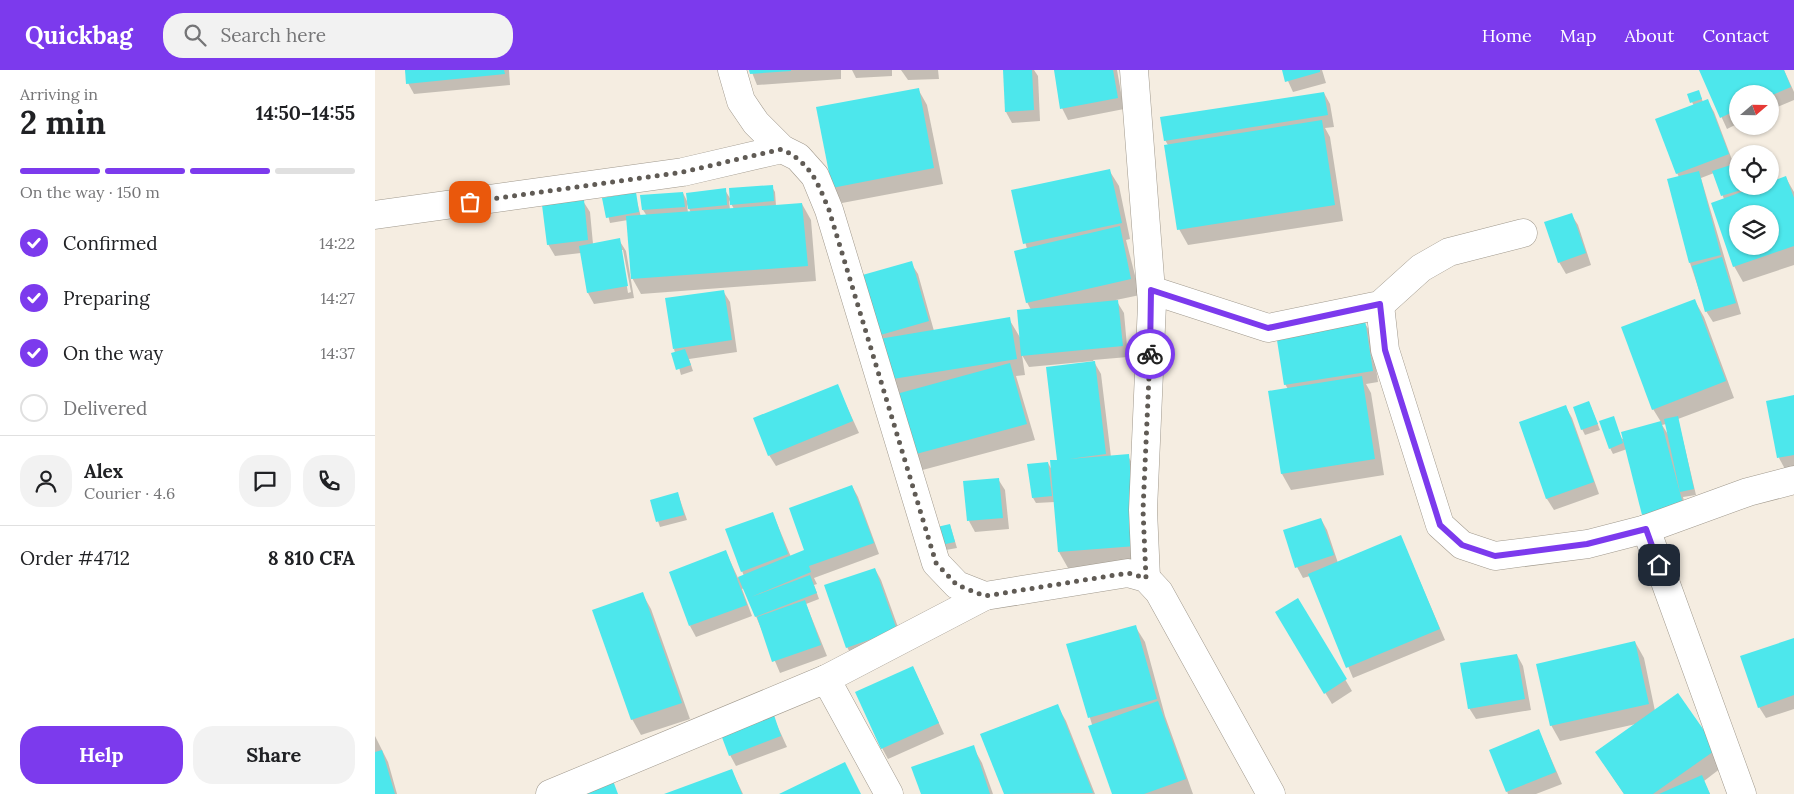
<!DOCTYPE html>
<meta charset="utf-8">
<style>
body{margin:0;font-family:Lora,serif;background:#f2f2f2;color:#202124;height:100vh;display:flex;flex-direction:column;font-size:19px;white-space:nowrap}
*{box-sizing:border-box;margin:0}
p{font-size:16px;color:#757577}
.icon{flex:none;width:28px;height:28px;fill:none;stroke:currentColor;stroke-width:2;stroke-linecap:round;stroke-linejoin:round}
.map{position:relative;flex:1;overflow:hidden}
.sheet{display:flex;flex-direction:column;background:#fff;width:375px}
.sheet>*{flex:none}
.needle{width:32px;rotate:70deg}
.fabs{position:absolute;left:1354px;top:15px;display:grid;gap:10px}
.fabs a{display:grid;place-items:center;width:50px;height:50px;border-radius:50%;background:#fff;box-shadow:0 1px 4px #0004;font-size:25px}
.pin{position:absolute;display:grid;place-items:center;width:42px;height:42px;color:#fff;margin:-21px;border-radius:10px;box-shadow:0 2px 8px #0006}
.courier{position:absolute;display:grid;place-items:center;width:50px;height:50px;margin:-25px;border:4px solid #7c3aed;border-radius:50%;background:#fff;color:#222;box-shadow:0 1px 6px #0007}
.headline em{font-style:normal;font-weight:800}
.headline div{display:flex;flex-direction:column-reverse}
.headline{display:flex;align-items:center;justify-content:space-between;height:85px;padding:0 20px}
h1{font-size:32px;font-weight:800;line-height:38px}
.bar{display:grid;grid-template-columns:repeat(4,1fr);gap:8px 5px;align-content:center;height:60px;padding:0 20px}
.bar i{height:6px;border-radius:4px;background:#e0e0e0}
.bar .active{background:#7c3aed}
.bar p{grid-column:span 4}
.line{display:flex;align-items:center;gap:12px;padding:0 20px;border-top:1px solid #e0e0e0}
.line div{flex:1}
.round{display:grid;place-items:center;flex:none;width:52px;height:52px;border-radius:20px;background:#f2f2f2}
ol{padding:0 20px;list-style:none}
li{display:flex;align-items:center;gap:15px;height:55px}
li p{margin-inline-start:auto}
li .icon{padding:5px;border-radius:50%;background:#7c3aed;color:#fff;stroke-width:4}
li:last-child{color:#757577}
li i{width:28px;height:28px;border:2px solid #e0e0e0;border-radius:50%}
.button{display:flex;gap:10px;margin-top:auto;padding:10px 20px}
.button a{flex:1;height:58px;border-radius:20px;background:#7c3aed;color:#fff;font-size:20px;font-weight:800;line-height:58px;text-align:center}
.button a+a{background:#f2f2f2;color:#202124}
header{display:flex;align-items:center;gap:30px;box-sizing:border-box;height:70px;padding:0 25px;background:#7c3aed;color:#fff}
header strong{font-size:24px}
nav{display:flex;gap:28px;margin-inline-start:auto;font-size:18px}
.search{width:350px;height:45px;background:#f2f2f2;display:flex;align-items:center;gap:12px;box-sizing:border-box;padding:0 18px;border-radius:20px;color:#757577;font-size:19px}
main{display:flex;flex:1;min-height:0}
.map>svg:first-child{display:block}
.shadow{fill:#0003;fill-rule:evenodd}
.building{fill:#4de7ec;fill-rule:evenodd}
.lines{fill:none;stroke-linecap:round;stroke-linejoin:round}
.street-casing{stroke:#a0998d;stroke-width:29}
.street{stroke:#fff;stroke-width:28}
.done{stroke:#605b55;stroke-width:5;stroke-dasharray:0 9}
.route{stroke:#7c3aed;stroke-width:6}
</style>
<header>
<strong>Quickbag</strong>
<div class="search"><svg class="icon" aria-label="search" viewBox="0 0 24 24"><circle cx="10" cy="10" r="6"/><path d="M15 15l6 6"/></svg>Search here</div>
<nav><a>Home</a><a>Map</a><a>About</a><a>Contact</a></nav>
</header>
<main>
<section class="sheet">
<div class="headline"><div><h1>2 min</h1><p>Arriving in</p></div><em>14:50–14:55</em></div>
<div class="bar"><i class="active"></i><i class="active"></i><i class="active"></i><i></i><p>On the way · 150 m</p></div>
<ol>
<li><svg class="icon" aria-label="check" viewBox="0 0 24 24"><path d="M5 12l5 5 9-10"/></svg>Confirmed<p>14:22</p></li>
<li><svg class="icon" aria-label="check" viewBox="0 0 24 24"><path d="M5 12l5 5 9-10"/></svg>Preparing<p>14:27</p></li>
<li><svg class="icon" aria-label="check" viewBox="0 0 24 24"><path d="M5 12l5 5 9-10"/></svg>On the way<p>14:37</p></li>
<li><i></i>Delivered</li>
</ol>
<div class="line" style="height:90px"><a class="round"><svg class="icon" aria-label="person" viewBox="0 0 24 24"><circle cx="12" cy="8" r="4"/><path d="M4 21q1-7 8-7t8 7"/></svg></a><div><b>Alex</b><p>Courier · 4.6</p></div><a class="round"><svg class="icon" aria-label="chat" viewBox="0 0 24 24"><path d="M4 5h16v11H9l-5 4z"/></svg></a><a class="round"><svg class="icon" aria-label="phone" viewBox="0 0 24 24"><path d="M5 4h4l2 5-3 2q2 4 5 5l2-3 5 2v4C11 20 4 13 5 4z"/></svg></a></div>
<div class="line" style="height:65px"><div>Order #4712</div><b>8 810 CFA</b></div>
<div class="button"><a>Help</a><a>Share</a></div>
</section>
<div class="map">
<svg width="1419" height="724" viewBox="0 0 1419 724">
<rect width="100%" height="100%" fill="#f5ede1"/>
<g class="shadow">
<polygon points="31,0 134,0 135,15 39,24 33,13"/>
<polygon points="376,0 466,0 466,9 382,15"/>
<polygon points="477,0 517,0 517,6 481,8"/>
<polygon points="526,0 563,0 564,9 533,10"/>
<polygon points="629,0 659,0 663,6 665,51 637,53 631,42"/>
<polygon points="680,0 742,0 749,39 693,50 687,38"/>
<polygon points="908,0 947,0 951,13 918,22"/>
<polygon points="1325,0 1409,0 1419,22 1419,30 1395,40 1395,24 1362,24 1362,54 1352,59"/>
<polygon points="543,19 552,35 568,114 467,133 458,117"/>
<polygon points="949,23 955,34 959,57 950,58 955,67 968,151 813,175 804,159 793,75 790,70"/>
<path d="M1326,27L1328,32L1332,30L1339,42L1359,95L1362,94V116H1395V113L1411,108L1419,122V195L1368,212L1359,196L1349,129L1339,103L1326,108L1366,244L1338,252L1331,241L1315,193L1293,110L1304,107L1302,103L1319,36L1317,32ZM1362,144H1395V176H1362Z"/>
<polygon points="734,100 744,116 755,169 751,170 765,225 741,230 749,243 753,287 718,290 726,304 736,387 753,386 762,402 770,492 693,498 684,482 680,432 661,433 658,428 673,393 678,402 684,391 718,291 654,297 647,285 650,305 641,306 660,370 540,402 503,265 536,193 543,204 559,261 634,249 646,269 656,240 652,232 652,179 637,121"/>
<path d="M397,117L400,122L401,136L427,134L436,150L441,211L266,224L256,206L253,150L235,153L229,129L260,124L266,147L272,146L268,140L308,123L313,133L350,120L356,130ZM354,130L359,139L355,140ZM312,134L316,143H313Z"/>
<path d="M208,131L215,142L218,174L244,170L251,181L259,228L219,234L213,223L206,183L180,186L173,174ZM246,180H248L256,222L253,223Z"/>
<polygon points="1196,144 1203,155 1216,195 1191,204 1184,192"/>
<polygon points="348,221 355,232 362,282 314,289 318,301 306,305 299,279"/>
<path d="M1320,231L1329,247L1359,328L1303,349L1321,425L1308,427L1313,446L1275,455L1269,444L1252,379L1238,384L1235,378L1238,348L1247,369L1286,352L1278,339ZM1291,354L1294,366L1287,355Z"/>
<polygon points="989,252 996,263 1003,312 991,314 996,323 1009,405 916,420 907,404 913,319 910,314"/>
<polygon points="462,315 484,363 401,396 394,385"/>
<polygon points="1419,327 1419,397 1410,399 1404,388"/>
<polygon points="1214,332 1225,360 1210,365 1207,359"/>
<polygon points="1191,337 1197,348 1224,424 1179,440 1172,429 1145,353"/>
<polygon points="623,409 630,420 634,459 600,462 594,451"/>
<polygon points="477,416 483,427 504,484 439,508 442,514 439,515 444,529 431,534 452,586 405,603 369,518 367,519 377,546 321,567 315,556 351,482 363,508 369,506 367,501 398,444 416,487 430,481"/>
<polygon points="303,424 312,450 285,457 276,431"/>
<polygon points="946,449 952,460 963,493 1026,467 1070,570 978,608 935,506 928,508 922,497"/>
<polygon points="575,455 582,478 571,480 567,475"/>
<polygon points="500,499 506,510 528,571 478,588 472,577"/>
<polygon points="267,523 276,539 315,649 266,665 257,649"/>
<polygon points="923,530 977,621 957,634 902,543"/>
<polygon points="760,556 770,572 790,646 818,724 738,724 693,575"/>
<polygon points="1419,569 1419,639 1391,648 1384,637"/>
<polygon points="1260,572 1269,588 1280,641 1303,625 1350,695 1329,711 1335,724 1249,724 1221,682 1261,654 1185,671 1176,655"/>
<polygon points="1142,585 1148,596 1156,640 1101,649 1094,638"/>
<polygon points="538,597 569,664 513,689 507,678"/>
<polygon points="682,635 691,651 720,724 630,724 607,664"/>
<polygon points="397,644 412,677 361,696 355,685"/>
<polygon points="1164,661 1187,714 1161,724 1133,724 1132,721"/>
<polygon points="0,666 13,692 22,724 0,724"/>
<polygon points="598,677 607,693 618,724 547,724"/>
<polygon points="357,701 368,724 294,724"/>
</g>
<g class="building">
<polygon points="30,0 129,0 130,4 31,14"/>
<polygon points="374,0 416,0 416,1 375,4"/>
<polygon points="628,0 657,0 659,40 630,42"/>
<polygon points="679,0 738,0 743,28 685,39"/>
<polygon points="907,0 945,0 945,2 910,12"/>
<polygon points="1324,0 1409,0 1416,17 1395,26 1395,24 1362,24 1362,40 1345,48"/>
<polygon points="544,18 559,98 457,118 441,37"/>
<polygon points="1324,20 1327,29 1315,33 1312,24"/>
<polygon points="949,22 953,45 789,71 785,47"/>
<polygon points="1333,29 1354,84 1301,104 1280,49"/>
<polygon points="947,50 960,135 802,160 789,75"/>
<polygon points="1362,93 1362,116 1376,117 1346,126 1337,101"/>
<polygon points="735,99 747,153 648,174 636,120"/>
<polygon points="1324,101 1346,185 1314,193 1292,109"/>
<path d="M1411,106L1419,128V176L1358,197L1336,133L1383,116H1395V112ZM1362,144H1395V176H1362Z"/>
<polygon points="398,115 399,131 355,135 354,118"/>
<polygon points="351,118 352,135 313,139 311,123"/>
<polygon points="261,122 264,142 231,148 227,128"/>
<polygon points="308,122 310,137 267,140 265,125"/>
<polygon points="209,130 213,170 172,175 167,135"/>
<polygon points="427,133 433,196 256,209 251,146"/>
<polygon points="1197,143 1211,183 1183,193 1169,152"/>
<polygon points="745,156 756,209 651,233 639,181"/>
<polygon points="245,168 253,216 212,223 204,176"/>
<polygon points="1347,187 1361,233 1330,242 1317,196"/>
<polygon points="537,191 554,251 502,266 484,206"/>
<polygon points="349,220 357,270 298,279 290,228"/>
<polygon points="1320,229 1351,311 1277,340 1246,257"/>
<polygon points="743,230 748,276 646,286 642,240"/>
<polygon points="635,247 642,289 499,312 492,271"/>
<polygon points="990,250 998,301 909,315 901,264"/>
<polygon points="310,279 316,295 301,300 296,283"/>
<polygon points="720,291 731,384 694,389 754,384 761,476 683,482 675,390 682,390 671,297"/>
<polygon points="635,293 652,354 530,387 514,326"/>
<polygon points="987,306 1000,389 906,404 893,321"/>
<polygon points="463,314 478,351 393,386 378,348"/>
<polygon points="1419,325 1419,385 1402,388 1391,331"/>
<polygon points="1214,331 1223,354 1206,360 1198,337"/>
<polygon points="1191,335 1219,412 1171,429 1144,352"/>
<polygon points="1239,346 1248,373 1234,379 1224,351"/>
<polygon points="1303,346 1319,419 1305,422 1289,349"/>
<polygon points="1286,351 1308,434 1267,445 1246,362"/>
<polygon points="673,392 677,426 657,428 652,394"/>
<polygon points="624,408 628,448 592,451 588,411"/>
<polygon points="477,415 499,473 434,496 436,502 376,527 435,505 442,523 380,547 363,507 429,480 414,438"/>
<polygon points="303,422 309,445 281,452 275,430"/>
<polygon points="398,442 413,484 366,502 350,459"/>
<polygon points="946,448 959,485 920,498 908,460"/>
<polygon points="575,454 580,472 566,475 562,457"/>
<polygon points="1026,465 1065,559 971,598 933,504"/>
<polygon points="351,480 372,535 314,556 294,502"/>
<polygon points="500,498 522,560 471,578 449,515"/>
<polygon points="268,522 307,633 256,650 217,540"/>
<polygon points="923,528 972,609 949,624 900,542"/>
<polygon points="430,530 446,575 397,592 382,547"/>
<polygon points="761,555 782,629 713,648 691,574"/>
<polygon points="1419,568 1419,625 1383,638 1365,586"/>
<polygon points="1260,571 1274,634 1175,656 1161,594"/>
<polygon points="1142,584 1150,629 1093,639 1085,593"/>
<polygon points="538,596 564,653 506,679 480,622"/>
<polygon points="1303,623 1342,679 1278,724 1249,724 1220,682"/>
<polygon points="783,631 811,709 769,724 737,724 713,656"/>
<polygon points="683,634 718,723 629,724 605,664"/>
<polygon points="398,642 406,666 354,686 345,662"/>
<polygon points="1164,659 1181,702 1131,722 1114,680"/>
<polygon points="599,675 615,724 546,724 536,697"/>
<polygon points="7,680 20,724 0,724 0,682"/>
<polygon points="470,692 486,724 404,724"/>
<polygon points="357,699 367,724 289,724"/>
<polygon points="1327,705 1335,724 1284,724"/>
<polygon points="237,708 243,724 196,724"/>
</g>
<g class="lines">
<defs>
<g id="street">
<polyline points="357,0 366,31 381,53 407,79 423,87 440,106 454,140 561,493 582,515 610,526 753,503 771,508 784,522 896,724"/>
<polyline points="759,0 777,234 768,440 771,508"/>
<polyline points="0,145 308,102 407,79"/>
<polyline points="776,220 893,258 1005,235 1046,198 1074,182 1148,163"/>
<polyline points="1005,235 1010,280 1065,455 1087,475 1120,486 1213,474 1271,459 1373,422 1419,410"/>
<polyline points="1271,459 1367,724"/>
<polyline points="451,609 610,526"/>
<polyline points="175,724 451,609 514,724"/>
</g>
</defs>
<use href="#street" class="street-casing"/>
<use href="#street" class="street"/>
</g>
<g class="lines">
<path class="done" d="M95,132L308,102L407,79C436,94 442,111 454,140L561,493L582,515L610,526L753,503L771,508L768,440L775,284"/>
<polyline class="route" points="775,284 776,220 893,258 1005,234 1010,280 1065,455 1087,475 1120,486 1212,474 1271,459 1284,495"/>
</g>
</svg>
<div class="fabs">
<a><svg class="needle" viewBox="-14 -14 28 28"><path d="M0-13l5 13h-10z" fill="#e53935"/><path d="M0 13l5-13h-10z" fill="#757577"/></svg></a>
<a><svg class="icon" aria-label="locate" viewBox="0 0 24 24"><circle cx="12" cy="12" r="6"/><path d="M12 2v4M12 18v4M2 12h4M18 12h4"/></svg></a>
<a><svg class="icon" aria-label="layers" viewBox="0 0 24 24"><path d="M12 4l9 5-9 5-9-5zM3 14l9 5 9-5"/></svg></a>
</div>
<div class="pin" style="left:95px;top:132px;background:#ea580c"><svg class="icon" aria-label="bag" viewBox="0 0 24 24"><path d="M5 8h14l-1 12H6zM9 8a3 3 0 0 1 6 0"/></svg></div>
<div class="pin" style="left:1284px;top:495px;background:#1f2937"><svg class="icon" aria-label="home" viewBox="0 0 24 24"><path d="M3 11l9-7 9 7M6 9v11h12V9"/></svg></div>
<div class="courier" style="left:775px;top:284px"><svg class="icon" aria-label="bike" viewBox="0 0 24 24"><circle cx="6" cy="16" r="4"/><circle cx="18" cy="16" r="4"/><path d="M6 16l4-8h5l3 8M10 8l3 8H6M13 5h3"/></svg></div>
</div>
</main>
